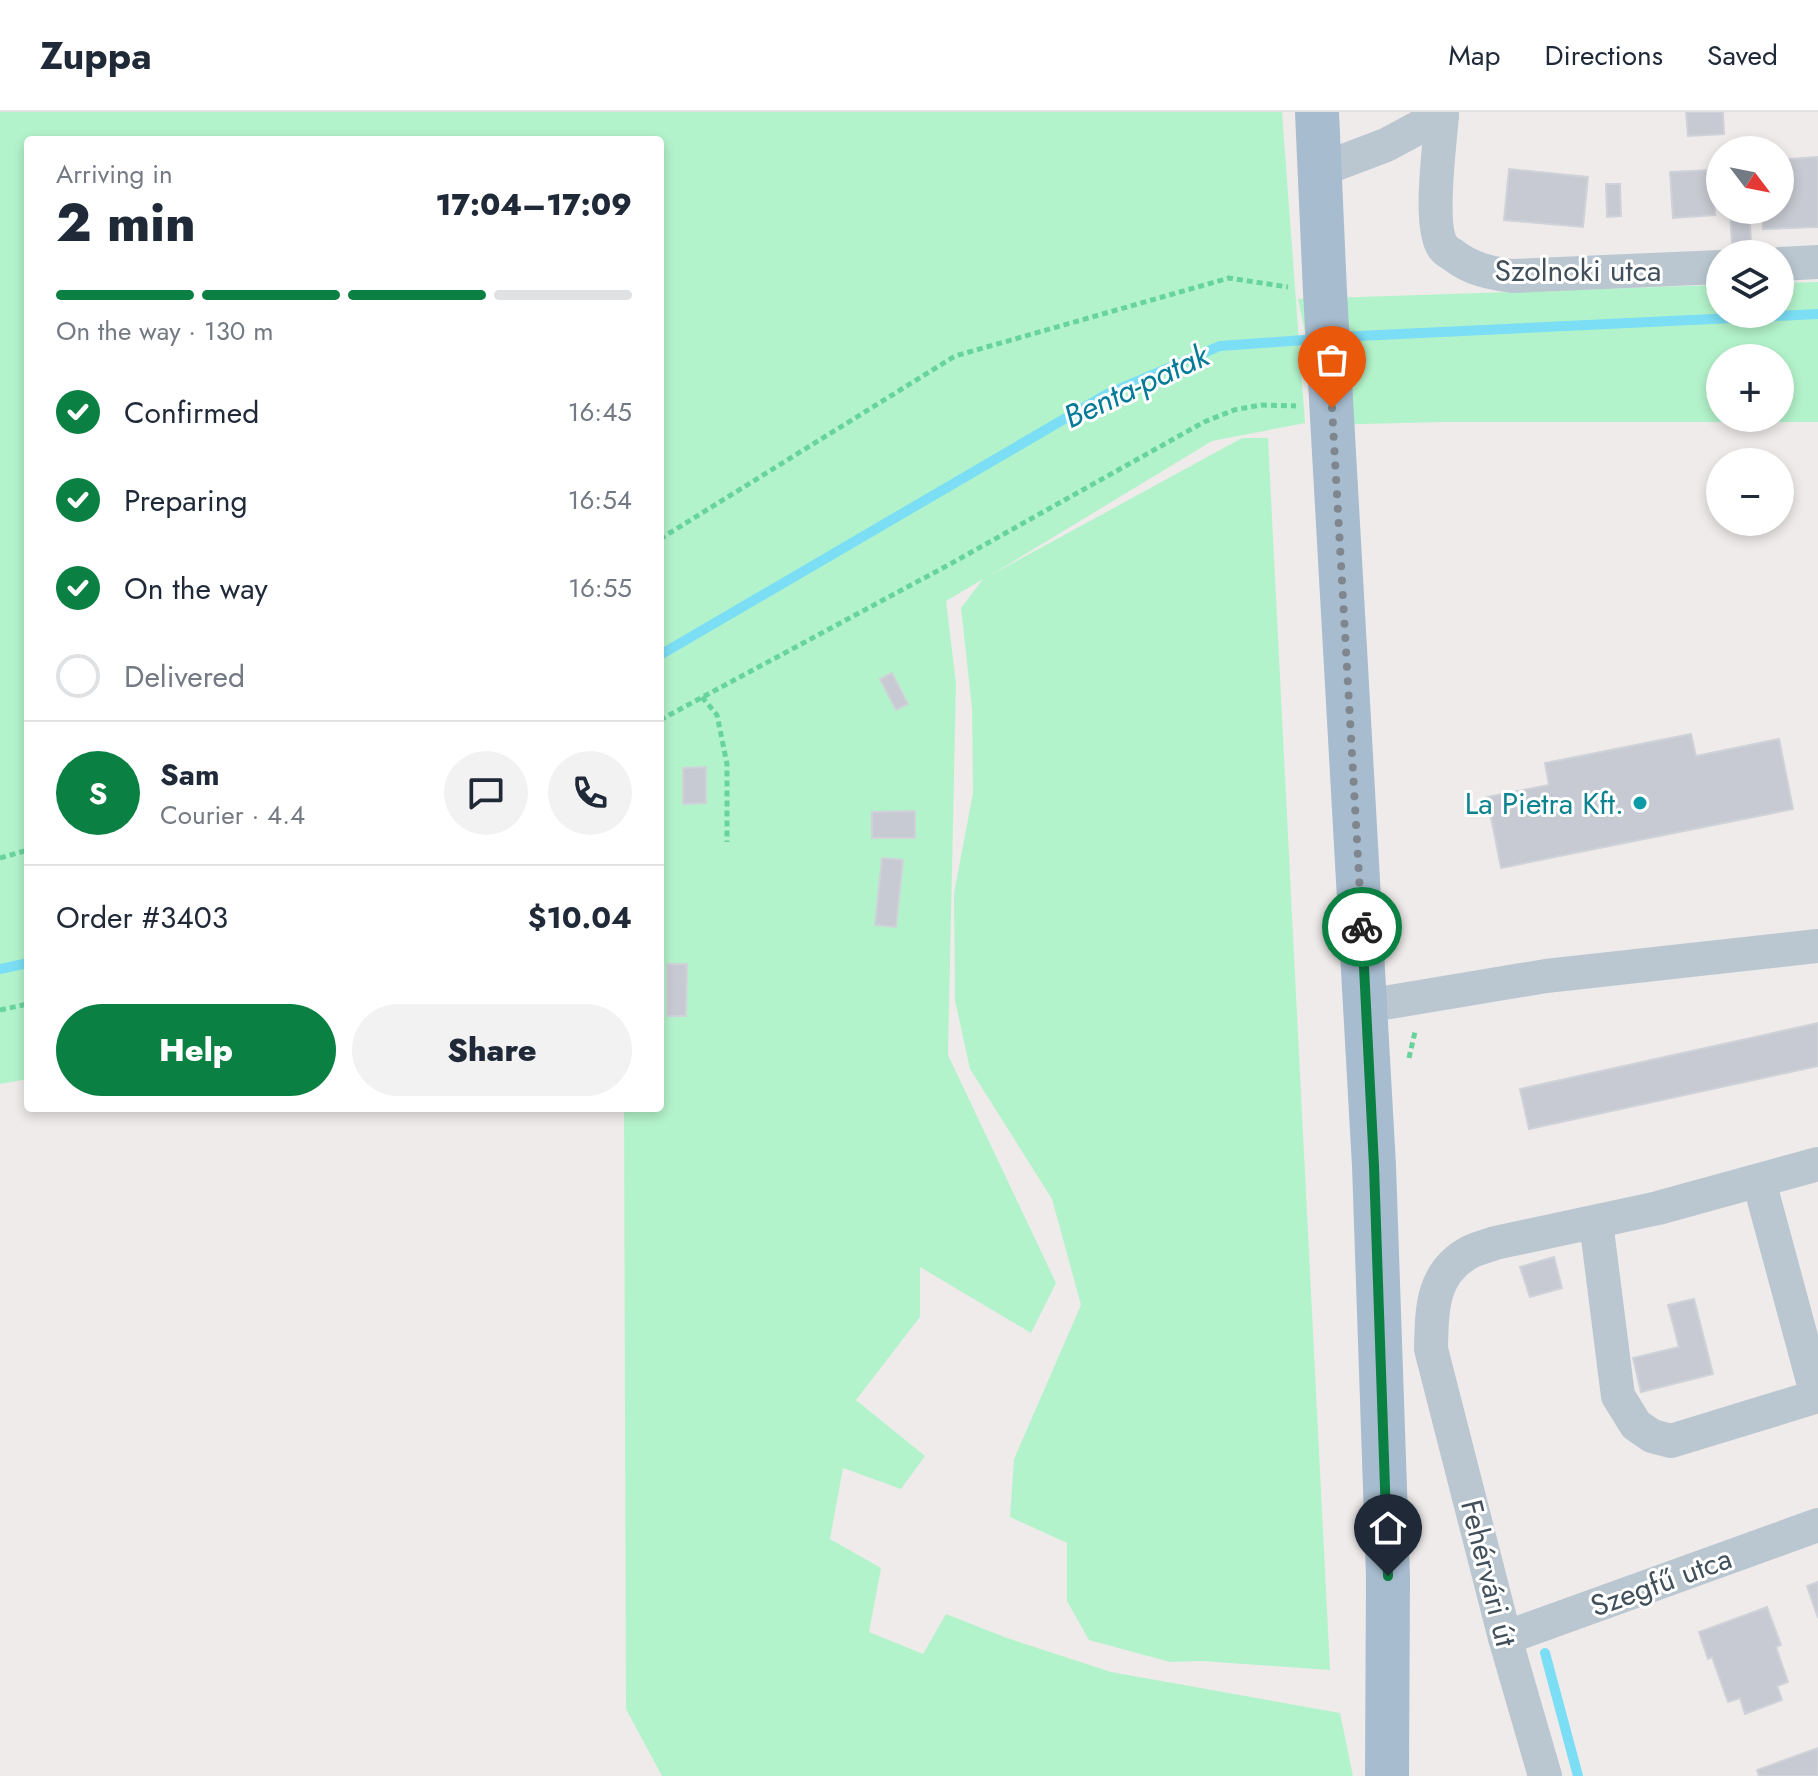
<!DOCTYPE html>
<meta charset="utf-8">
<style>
body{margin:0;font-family:Jost,sans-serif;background:#f2f2f3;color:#1f2937;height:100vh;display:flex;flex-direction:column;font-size:30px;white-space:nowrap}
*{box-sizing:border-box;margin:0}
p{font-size:26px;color:#747a83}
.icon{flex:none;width:44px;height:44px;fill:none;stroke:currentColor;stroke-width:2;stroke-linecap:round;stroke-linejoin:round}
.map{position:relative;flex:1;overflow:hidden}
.sheet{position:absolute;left:24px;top:24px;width:640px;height:976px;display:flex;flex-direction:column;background:#fff;border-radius:8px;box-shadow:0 4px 12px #0003}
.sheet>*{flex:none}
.needle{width:52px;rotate:122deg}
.fabs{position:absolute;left:1706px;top:24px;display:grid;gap:16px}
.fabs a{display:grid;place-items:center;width:88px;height:88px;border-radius:50%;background:#fff;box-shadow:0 4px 12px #0003;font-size:40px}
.pin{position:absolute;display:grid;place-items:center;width:68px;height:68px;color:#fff;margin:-82px -34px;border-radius:50% 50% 50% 0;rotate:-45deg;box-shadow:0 0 8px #0007}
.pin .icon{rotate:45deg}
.courier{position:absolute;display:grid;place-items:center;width:80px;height:80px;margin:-40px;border:6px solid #0b8043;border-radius:50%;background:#fff;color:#222;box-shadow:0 2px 10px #0007}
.head em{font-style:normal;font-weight:800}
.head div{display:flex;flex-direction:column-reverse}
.head{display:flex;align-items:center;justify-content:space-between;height:136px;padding:0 32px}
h1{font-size:52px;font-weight:800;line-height:60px}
.bar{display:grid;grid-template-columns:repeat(4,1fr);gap:12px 8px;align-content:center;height:96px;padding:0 32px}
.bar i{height:10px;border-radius:6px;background:#e0e1e3}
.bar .current{background:#0b8043}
.bar p{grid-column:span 4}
.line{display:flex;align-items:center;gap:20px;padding:0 32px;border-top:2px solid #e0e1e3}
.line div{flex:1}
.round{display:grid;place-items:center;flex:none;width:84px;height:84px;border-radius:42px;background:#f2f2f3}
ol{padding:0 32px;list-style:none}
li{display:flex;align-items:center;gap:24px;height:88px}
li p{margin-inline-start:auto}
li .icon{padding:8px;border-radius:50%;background:#0b8043;color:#fff;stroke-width:4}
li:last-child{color:#747a83}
li i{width:44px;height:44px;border:4px solid #e0e1e3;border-radius:50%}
.action{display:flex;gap:16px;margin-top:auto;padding:16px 32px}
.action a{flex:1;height:92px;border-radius:48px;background:#0b8043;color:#fff;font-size:32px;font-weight:800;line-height:92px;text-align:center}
.action a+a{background:#f2f2f3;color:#1f2937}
header{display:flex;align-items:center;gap:48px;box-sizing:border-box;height:112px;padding:0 40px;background:#fff;border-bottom:2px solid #e0e1e3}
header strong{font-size:38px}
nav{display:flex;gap:44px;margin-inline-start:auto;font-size:28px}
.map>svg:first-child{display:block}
.green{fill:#b3f3cb;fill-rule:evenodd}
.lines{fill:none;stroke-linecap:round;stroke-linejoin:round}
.stream{stroke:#7bdef5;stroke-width:10}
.building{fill:#c7cad2;stroke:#cfd2d8;stroke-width:2}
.path{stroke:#68d49d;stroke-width:5;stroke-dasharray:6 4;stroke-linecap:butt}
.minor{stroke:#bac7d0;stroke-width:34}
.major{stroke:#a7bccf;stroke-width:44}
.done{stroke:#7f868d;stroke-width:8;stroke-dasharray:0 14.4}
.route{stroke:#0b8043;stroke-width:10}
.culture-dot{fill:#0f9aa8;stroke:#fff;stroke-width:3}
.labels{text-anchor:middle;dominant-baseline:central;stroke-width:6;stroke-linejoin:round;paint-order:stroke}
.street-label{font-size:30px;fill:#42505b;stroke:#fff}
.culture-label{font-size:30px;fill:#0d838f;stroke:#fff;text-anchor:end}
.water-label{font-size:32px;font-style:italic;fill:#037b98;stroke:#fff}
</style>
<header>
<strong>Zuppa</strong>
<nav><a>Map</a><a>Directions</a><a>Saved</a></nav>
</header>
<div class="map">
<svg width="1818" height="1664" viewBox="0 0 1818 1664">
<rect width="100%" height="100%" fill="#efebeb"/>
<g class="green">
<polygon points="0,0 1282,0 1305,311 1212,329 991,463 1242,326 1268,326 1330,1558 1202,1549 1170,1550 1089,1528 1067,1489 1067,1431 1010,1405 1014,1347 1081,1193 1052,1087 970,957 955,888 954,781 973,681 972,596 961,496 983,467 946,489 956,571 948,943 1056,1171 1031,1221 920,1155 920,1205 856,1288 925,1344 901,1377 843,1356 830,1427 881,1456 869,1520 923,1542 946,1502 1007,1526 1111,1560 1340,1601 1353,1664 662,1664 626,1597 624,996 660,996 660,28 28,28 28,967 0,972"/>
<path d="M1818,170V310H1442L1324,313L1298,187L1720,173V202H1780V171ZM1720,246H1780V306H1720Z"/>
</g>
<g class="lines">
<g class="stream">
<polyline points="1337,225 1818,202"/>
<polyline points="660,543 1107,282 1220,234 1317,227"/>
<polyline points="0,857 28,851"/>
<polyline points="1545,1541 1578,1664"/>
</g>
</g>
<g class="building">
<polygon points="1686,0 1723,0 1724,22 1688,24"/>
<polygon points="1818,45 1818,115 1763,117 1762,98 1780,98 1780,49 1789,47"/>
<polygon points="1509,57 1588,65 1583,115 1504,108"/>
<polygon points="1712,58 1715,103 1673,106 1670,60"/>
<polygon points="1606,72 1620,72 1621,104 1607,105"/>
<polygon points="1749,98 1751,130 1732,131 1730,99"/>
<polygon points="892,561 908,592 896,598 880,567"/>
<polygon points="1691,622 1696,644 1779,627 1793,697 1501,756 1487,685 1549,673 1545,651"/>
<polygon points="706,655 706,691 683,692 683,656"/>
<polygon points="915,699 915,726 872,726 872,700"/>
<polygon points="882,746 903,748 896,815 875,813"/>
<polygon points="667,852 687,852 686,904 667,904"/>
<polygon points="1818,911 1818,954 1529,1017 1520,977"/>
<polygon points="1554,1145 1562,1176 1530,1185 1520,1155"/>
<polygon points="1694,1187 1713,1262 1641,1280 1633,1246 1679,1235 1668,1193"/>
<polygon points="1818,1470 1818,1506 1807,1474"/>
<polygon points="1767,1495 1781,1533 1776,1535 1788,1570 1777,1574 1782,1588 1745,1602 1740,1586 1728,1590 1712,1545 1708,1547 1699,1520"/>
<polygon points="1818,1636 1818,1664 1759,1664 1757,1658"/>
</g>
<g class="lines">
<g class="path">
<polyline points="660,427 955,244 1229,166 1288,175"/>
<polyline points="702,585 717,603 727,652 727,730"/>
<polyline points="660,608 952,451 1204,310 1234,298 1261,293 1296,294"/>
<polyline points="0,746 28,738"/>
<polyline points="0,898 28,892"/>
<polyline points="1409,946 1415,920"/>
</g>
<g class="minor">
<path d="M1442,3C1440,31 1428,114 1443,135C1445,139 1450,141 1453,143C1471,157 1490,161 1512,164L1720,155"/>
<polyline points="1320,58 1386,33 1442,3 1442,0"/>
<polyline points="1780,152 1818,150"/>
<polyline points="1366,894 1546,864 1818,834"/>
<polyline points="1759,1069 1817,1284"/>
<polyline points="1596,1110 1618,1284 1636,1313 1652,1324 1671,1329 1818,1284"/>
<polyline points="1505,1526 1818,1413"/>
<path d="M1545,1664L1505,1526L1431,1237C1432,1198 1431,1161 1470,1140C1478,1136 1487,1134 1495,1131L1658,1096L1818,1052"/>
</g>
<polyline class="major" points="1317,0 1325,180 1374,1054 1388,1464 1387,1664"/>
</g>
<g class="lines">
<polyline class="done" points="1332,296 1362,815"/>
<polyline class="route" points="1362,815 1374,1054 1388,1464"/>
</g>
<circle class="culture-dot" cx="1640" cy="691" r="8"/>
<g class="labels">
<g class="street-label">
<text x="1578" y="158">Szolnoki utca</text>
<text transform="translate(1489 1461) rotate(76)">Fehérvári út</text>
<text transform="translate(1661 1470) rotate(-20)">Szegfű utca</text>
</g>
<g class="culture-label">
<text x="1624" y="691">La Pietra Kft.</text>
</g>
<g class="water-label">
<text transform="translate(1136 274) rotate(-25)">Benta-patak</text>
</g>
</g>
</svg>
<div class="fabs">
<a><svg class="needle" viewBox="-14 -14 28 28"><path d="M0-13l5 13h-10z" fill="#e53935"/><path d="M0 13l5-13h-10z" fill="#747a83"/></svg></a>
<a><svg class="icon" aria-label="layers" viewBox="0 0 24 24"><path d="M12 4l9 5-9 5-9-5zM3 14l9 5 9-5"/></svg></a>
<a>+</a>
<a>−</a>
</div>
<div class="pin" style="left:1332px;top:296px;background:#ea580c"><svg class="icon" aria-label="bag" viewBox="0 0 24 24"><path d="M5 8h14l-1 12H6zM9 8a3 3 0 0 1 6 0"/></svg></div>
<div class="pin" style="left:1388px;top:1464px;background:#1f2937"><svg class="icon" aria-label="home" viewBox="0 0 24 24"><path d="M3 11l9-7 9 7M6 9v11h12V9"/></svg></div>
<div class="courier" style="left:1362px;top:815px"><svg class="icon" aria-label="bike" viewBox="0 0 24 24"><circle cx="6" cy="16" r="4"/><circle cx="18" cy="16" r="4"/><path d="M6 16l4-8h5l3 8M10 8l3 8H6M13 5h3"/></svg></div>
<section class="sheet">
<div class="head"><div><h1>2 min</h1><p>Arriving in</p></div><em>17:04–17:09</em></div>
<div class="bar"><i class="current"></i><i class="current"></i><i class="current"></i><i></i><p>On the way · 130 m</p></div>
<ol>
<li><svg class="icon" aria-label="check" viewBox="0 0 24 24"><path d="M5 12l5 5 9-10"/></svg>Confirmed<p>16:45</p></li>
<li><svg class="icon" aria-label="check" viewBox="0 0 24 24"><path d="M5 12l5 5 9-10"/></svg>Preparing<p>16:54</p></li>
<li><svg class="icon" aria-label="check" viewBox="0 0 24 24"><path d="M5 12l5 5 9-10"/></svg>On the way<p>16:55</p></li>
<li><i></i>Delivered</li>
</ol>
<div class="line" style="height:144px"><b class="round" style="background:#0b8043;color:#fff">S</b><div><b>Sam</b><p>Courier · 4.4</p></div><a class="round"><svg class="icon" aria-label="chat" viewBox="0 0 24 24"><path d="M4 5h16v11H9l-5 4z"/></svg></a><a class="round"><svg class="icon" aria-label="phone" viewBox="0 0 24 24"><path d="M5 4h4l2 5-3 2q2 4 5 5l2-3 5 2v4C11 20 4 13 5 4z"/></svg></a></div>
<div class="line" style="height:104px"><div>Order #3403</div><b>$10.04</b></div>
<div class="action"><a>Help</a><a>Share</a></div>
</section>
</div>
